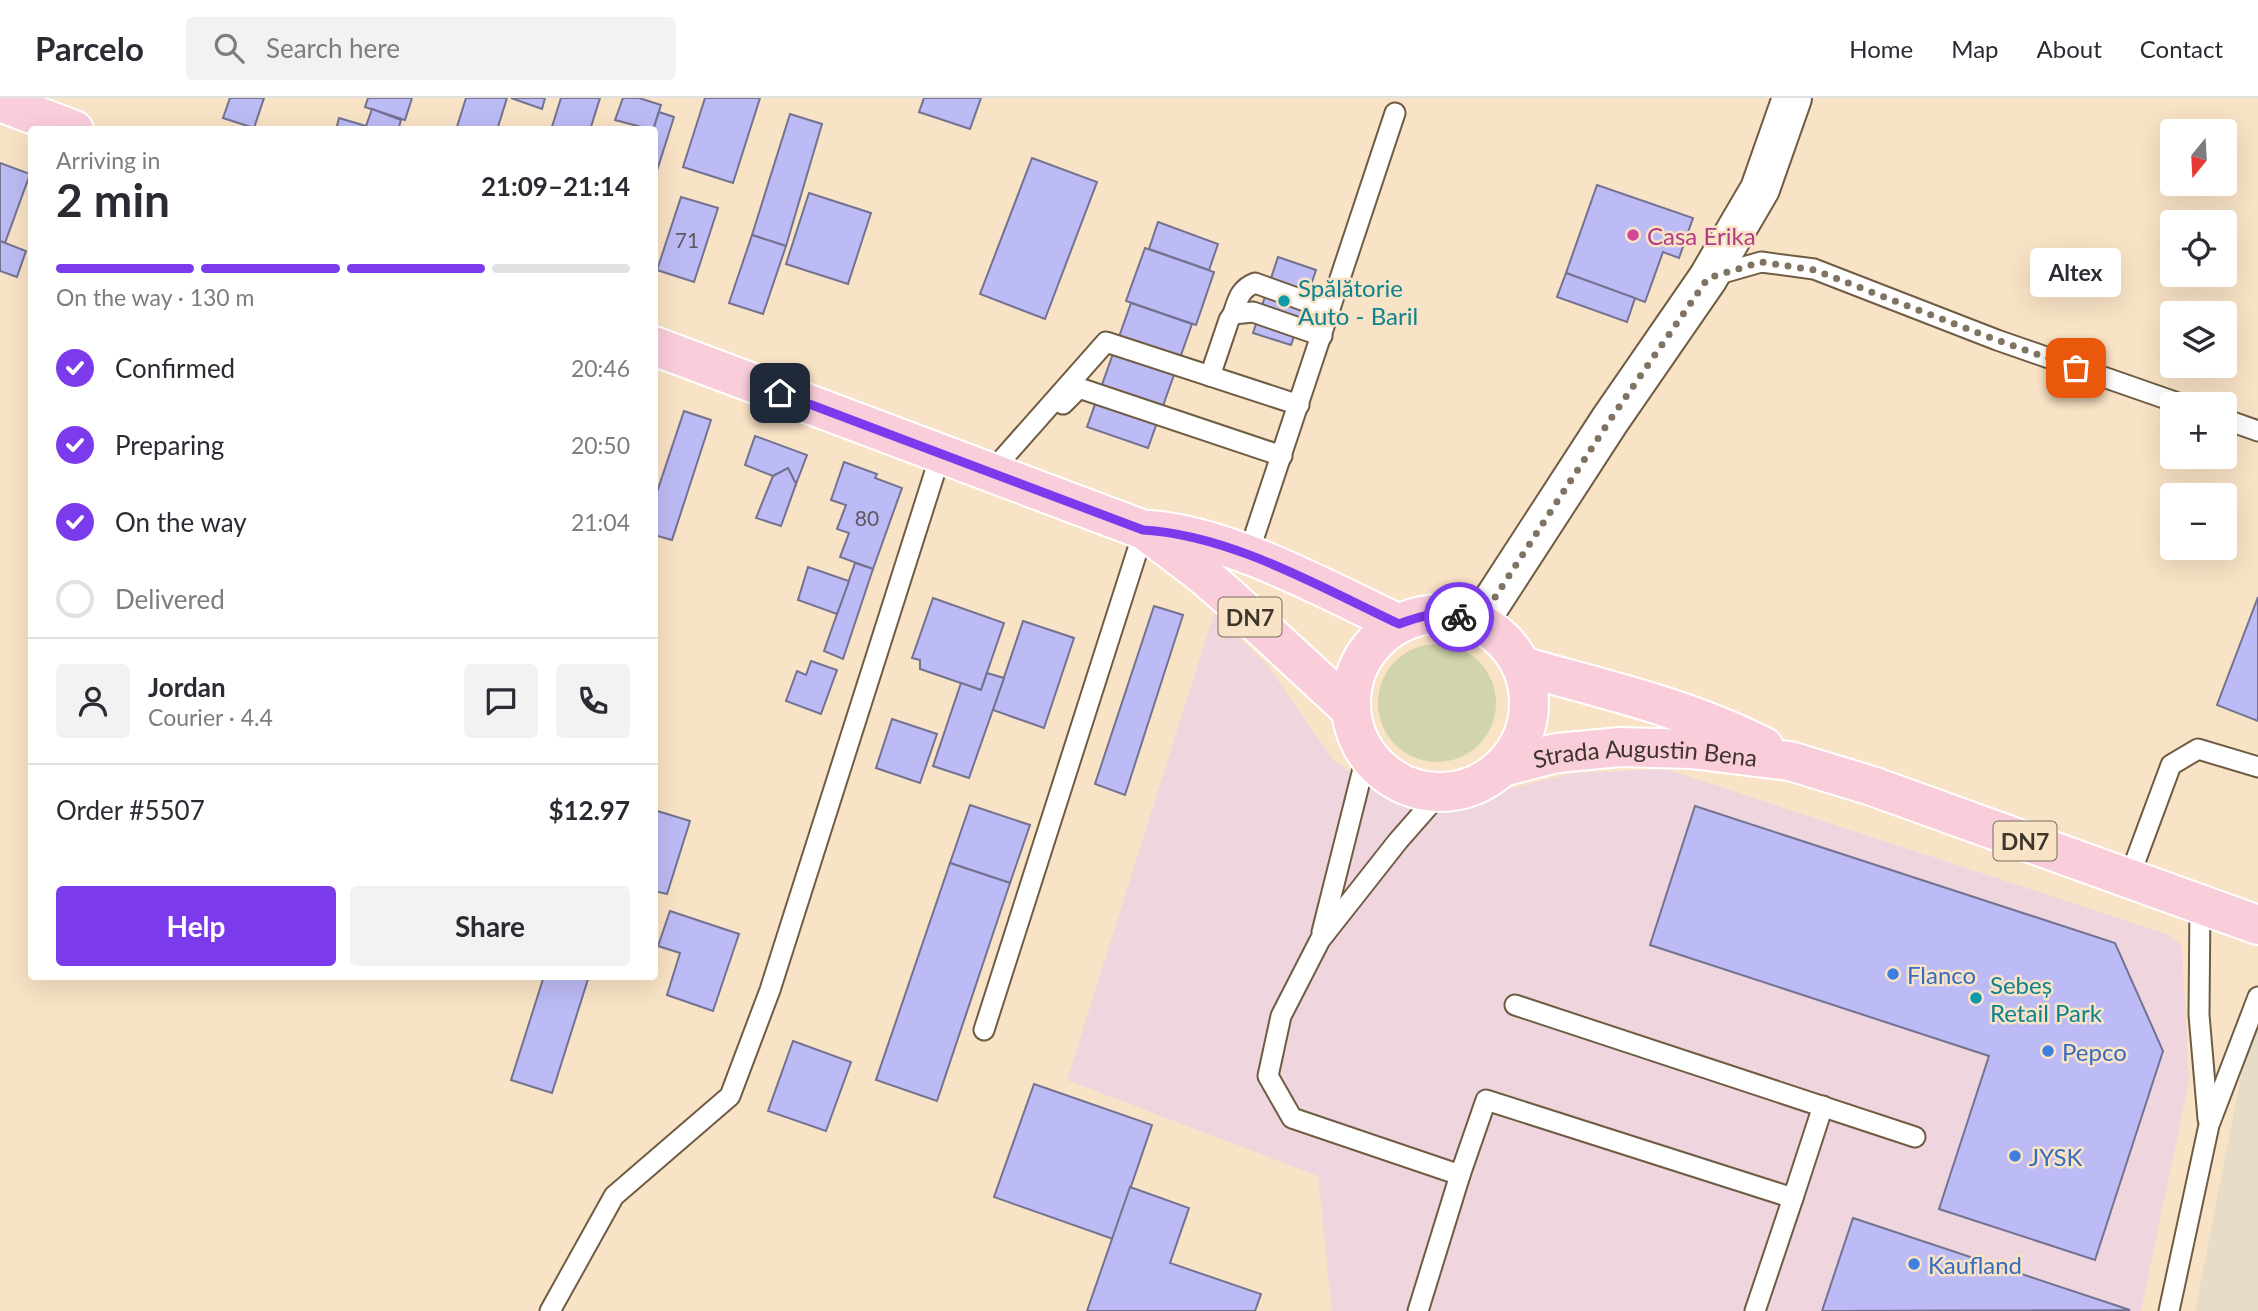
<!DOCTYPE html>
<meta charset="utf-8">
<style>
body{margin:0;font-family:Lato,sans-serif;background:#f2f2f3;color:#2b2b33;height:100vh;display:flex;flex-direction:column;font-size:26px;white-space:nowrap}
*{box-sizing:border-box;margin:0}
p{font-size:23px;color:#7c7c81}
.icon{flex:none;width:38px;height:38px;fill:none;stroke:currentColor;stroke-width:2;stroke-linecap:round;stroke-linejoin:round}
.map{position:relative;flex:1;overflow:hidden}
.sheet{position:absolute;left:28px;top:28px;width:630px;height:854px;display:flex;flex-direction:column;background:#fff;border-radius:7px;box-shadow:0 7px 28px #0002}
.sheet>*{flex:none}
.needle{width:46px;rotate:198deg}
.tools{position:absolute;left:2160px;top:21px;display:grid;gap:14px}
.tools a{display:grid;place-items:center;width:77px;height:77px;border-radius:7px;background:#fff;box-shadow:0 7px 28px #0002;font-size:35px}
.pin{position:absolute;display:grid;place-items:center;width:60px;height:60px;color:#fff;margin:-30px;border-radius:14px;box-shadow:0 4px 10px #0006}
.courier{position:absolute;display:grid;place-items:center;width:70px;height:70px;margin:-35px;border:5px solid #7c3aed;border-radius:50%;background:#fff;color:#222;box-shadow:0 2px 9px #0007}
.bubble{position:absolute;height:49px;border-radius:7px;background:#fff;box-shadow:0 7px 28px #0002;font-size:23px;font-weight:700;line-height:49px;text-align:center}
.overview em{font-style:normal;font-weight:700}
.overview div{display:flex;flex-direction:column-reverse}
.overview{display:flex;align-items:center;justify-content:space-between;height:119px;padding:0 28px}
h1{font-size:46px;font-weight:700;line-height:52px}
.bar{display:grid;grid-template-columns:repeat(4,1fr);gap:10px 7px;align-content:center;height:84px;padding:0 28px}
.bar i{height:9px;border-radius:5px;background:#e1e1e2}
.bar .active{background:#7c3aed}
.bar p{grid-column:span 4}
.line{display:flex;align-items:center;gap:18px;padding:0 28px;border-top:2px solid #e1e1e2}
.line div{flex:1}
.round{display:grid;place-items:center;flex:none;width:74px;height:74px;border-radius:7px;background:#f2f2f3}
ol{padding:0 28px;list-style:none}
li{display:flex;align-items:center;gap:21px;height:77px}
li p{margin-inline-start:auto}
li .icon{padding:7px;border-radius:50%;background:#7c3aed;color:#fff;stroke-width:4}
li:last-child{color:#7c7c81}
li i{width:38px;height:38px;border:4px solid #e1e1e2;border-radius:50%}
.cta{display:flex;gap:14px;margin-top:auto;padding:14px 28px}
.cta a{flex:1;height:80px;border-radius:7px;background:#7c3aed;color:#fff;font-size:28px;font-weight:700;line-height:80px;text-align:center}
.cta a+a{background:#f2f2f3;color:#2b2b33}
header{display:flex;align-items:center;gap:42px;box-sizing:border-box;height:98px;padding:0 35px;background:#fff;border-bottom:2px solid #e1e1e2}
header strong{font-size:33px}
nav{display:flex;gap:38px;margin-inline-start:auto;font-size:24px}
.search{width:490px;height:63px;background:#f2f2f3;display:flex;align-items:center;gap:18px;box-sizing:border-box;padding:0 24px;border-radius:7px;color:#7c7c81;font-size:26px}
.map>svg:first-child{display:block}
.commercial{fill:#eed5de}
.industrial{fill:#e6dcc7}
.green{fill:#d2d4ad}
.building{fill:#bdbbf5;stroke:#737290;stroke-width:2}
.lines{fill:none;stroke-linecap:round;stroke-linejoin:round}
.lane-casing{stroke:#6f5c43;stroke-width:23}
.street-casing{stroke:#6f5c43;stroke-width:42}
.primary-casing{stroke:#fff;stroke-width:42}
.lane{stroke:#fff;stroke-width:19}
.street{stroke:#fff;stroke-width:38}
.primary{stroke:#facdda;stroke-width:38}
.done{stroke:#807361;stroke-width:7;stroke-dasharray:0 12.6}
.route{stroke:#7c3aed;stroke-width:9}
.hotel-dot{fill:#d1479c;stroke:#f9e3c6;stroke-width:2.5}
.culture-dot{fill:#0f9aa8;stroke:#f9e3c6;stroke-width:2.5}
.shop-dot{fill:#3f7fe0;stroke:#f9e3c6;stroke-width:2.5}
.labels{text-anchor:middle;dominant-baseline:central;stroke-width:5;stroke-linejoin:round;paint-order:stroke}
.number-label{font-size:21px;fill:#5e575e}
.shield{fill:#f9e3c6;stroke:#776a5a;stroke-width:2}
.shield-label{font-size:23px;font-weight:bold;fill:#3f362b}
.hotel-label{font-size:24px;fill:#b23c85;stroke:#f9e3c6;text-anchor:start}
.culture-label{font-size:24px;fill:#0d838f;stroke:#f9e3c6;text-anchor:start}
.street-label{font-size:24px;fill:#3f362b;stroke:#f9e3c6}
.shop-label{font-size:24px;fill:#366cbe;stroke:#f9e3c6;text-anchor:start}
</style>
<header>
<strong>Parcelo</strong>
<div class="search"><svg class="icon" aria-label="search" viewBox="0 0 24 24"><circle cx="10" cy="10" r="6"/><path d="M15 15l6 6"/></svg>Search here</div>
<nav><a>Home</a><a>Map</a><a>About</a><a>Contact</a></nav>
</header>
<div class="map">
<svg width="2258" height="1213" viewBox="0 0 2258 1213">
<rect width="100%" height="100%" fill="#f9e3c6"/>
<polygon class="commercial" points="1214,515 1267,567 1334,663 1395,702 1459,712 1509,691 1573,675 1666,671 2169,837 2182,848 2189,983 2141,1213 1332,1213 1318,1078 1067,982"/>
<polygon class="industrial" points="2258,892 2258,1213 2195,1213"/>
<circle class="green" cx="1437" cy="605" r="59"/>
<g class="building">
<polygon points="230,0 264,0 254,30 223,20"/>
<polygon points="368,0 412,0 405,22 365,9"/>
<polygon points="466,0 507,0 497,32 456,32"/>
<polygon points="511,0 545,0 542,11"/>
<polygon points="561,0 600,0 590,32 551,32"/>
<polygon points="623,0 639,0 661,7 653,32 615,22"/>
<polygon points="705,0 760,0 733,85 683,69"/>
<polygon points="924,0 981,0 970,31 919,14"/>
<polygon points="372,11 401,22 398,32 336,32 339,20 366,28"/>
<polygon points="659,14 674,19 654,82 654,32 653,32"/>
<polygon points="790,16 822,26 786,148 752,137"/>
<polygon points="1032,60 1097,84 1045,221 980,196"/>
<polygon points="0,65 30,76 5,145 0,143"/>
<polygon points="1597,87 1693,120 1679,160 1663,154 1645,204 1566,175"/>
<polygon points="809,95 871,115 848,186 786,166"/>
<polygon points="681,99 718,110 694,184 657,172"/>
<polygon points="1158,124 1218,146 1209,172 1149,151"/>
<polygon points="752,137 786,148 763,216 729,205"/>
<polygon points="0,143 26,153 17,179 0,173"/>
<polygon points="1145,150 1214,174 1196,227 1126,203"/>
<polygon points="1278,159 1316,172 1291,247 1253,235"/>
<polygon points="1566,175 1635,200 1627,224 1557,199"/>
<polygon points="1131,205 1192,226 1148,350 1087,329"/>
<polygon points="684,313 711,322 672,442 654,437 654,403"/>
<polygon points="755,338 807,357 796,386 788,370 773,378 745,367"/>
<polygon points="844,364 877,376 875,380 902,390 873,471 840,459 849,435 837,431 846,407 831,402"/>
<polygon points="788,370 796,386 781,428 756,420 773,378"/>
<polygon points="855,465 873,471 843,561 824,553"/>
<polygon points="808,469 849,483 837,516 798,502"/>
<polygon points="2258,499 2258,623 2217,607"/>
<polygon points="933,500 1004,525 981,592 920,571 920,562 912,560"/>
<polygon points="1154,508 1183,517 1125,697 1095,686"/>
<polygon points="1023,523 1074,540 1044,630 993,612"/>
<polygon points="811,563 837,572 821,616 786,603 797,573 806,577"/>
<polygon points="987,575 1004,580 969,680 933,668 961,585 981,592"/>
<polygon points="892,621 937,636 920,685 876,670"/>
<polygon points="970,707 1030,727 1010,785 950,765"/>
<polygon points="1695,708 2115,845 2163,953 2095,1162 1939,1111 1989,958 1650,847"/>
<polygon points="654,712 690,723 667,796 654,793"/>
<polygon points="950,765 1010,785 937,1003 876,982"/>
<polygon points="670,813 739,836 713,913 667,897 680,855 658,848"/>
<polygon points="544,878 589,878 552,995 511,982"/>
<polygon points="793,943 851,964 826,1033 768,1013"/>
<polygon points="1034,986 1152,1027 1113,1141 994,1099"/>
<polygon points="1130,1089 1189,1110 1170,1165 1261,1196 1255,1213 1087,1213"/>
<polygon points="1853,1120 2130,1212 1822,1213"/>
</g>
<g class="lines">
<defs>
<g id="lane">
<polyline points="1712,178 1761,164 1814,171 1997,242 2181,306"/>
<path d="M1233,216C1238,201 1240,191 1255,185L1330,212"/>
<polyline points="1210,278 1229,222 1233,216 1253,214 1322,238"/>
<polyline points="1063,306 1079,290 1282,358"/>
<polyline points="2224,321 2258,333"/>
<polyline points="991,374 1106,244 1299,307"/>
<polyline points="1248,457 1395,15"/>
<polyline points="1441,694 1398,743 1320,842 1281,918 1268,978 1292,1020 1460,1077"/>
<polyline points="2129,780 2171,667 2198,651 2258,669"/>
<polyline points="2200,806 2199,917 2208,1021"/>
<polyline points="1322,834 1367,655"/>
<polyline points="1515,907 1915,1039"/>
<polyline points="984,932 1144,432"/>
<polyline points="1793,1100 1823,1008"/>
<polyline points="550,1213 614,1098 730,998 770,892 941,355"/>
<polyline points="1418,1213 1460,1077 1486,1002 1793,1100 1755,1213"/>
<polyline points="2169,1213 2209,1027 2258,899"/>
</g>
<polyline id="street" points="1479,524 1610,322 1708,180 1760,91 1792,0"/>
<g id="primary">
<polyline points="0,4 74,32"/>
<polyline points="654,248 1144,432 1201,475 1230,500 1351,612"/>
<path d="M1149,432C1228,437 1327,492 1399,526"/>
<circle cx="1440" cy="605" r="89"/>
<path d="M1521,568C1603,591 1688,610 1764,649"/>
<path id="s1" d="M1502,669L1557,655L1620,649L1691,651L1790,663L1872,688L2258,827"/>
</g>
</defs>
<use href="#lane" class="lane-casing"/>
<use href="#street" class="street-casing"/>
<use href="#primary" class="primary-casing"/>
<use href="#lane" class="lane"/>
<use href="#street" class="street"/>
<use href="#primary" class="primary"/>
</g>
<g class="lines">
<polyline class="done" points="1459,519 1479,524 1610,322 1708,180 1761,164 1814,172 1997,242 2076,270"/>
<path class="route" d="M780,295L1143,432C1231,437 1320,489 1399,526C1418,519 1439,512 1459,519"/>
</g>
<circle class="hotel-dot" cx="1633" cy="137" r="7"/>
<g class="culture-dot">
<circle cx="1284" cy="203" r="7"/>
<circle cx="1976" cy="900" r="7"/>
</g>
<g class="shop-dot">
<circle cx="1893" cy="876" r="7"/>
<circle cx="2048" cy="953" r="7"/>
<circle cx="2015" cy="1058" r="7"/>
<circle cx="1914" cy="1166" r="7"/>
</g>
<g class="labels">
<g class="number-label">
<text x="687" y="141">71</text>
<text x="867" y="419">80</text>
</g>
<g class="shield">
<rect x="1218.5" y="499.5" width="63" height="39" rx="5"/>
<rect x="1993.5" y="723.5" width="63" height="39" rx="5"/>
</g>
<g class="shield-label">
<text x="1250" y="519">DN7</text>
<text x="2025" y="743">DN7</text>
</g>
<g class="hotel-label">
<text x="1647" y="137">Casa Erika</text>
</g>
<g class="culture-label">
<text x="1298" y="189">Spălătorie<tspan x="1298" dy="28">Auto - Baril</tspan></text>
<text x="1990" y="886">Sebeș<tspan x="1990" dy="28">Retail Park</tspan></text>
</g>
<g class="street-label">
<text stroke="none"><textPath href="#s1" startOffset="145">Strada Augustin Bena</textPath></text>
</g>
<g class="shop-label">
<text x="1907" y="876">Flanco</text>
<text x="2062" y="953">Pepco</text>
<text x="2029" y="1058">JYSK</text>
<text x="1928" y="1166">Kaufland</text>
</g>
</g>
</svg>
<div class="tools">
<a><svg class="needle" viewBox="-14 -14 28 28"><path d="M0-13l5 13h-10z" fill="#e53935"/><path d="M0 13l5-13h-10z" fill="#7c7c81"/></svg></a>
<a><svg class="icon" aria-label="locate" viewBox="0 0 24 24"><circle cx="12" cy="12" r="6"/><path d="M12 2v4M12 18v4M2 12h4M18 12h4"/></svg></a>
<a><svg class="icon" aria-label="layers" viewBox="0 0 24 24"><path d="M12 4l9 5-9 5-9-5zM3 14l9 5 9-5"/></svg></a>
<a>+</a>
<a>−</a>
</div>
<div class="pin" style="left:2076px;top:270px;background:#ea580c"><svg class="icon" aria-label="bag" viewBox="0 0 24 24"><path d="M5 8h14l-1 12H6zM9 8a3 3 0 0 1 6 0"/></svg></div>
<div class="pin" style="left:780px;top:295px;background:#1f2937"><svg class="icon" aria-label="home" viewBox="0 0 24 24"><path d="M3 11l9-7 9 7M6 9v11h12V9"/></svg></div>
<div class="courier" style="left:1459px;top:519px"><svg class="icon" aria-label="bike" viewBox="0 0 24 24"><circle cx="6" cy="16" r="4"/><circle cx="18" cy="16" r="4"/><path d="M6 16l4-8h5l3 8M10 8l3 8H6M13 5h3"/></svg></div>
<div class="bubble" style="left:2030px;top:150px;width:91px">Altex</div>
<section class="sheet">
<div class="overview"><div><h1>2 min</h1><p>Arriving in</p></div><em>21:09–21:14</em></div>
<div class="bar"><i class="active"></i><i class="active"></i><i class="active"></i><i></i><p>On the way · 130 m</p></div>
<ol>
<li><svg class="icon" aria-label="check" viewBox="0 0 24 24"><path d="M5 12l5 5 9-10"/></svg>Confirmed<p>20:46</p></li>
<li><svg class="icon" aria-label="check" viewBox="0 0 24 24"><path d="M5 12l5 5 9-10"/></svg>Preparing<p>20:50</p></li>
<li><svg class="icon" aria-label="check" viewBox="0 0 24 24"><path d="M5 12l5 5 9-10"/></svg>On the way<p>21:04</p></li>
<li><i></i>Delivered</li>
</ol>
<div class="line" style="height:126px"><a class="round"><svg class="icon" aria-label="person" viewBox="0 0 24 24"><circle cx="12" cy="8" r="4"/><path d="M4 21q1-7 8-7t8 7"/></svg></a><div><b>Jordan</b><p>Courier · 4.4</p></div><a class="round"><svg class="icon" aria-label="chat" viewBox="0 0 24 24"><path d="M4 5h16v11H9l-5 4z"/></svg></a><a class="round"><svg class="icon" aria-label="phone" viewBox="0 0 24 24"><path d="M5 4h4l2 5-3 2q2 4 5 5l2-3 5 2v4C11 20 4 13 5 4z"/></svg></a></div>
<div class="line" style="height:91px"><div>Order #5507</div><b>$12.97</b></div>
<div class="cta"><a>Help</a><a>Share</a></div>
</section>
</div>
